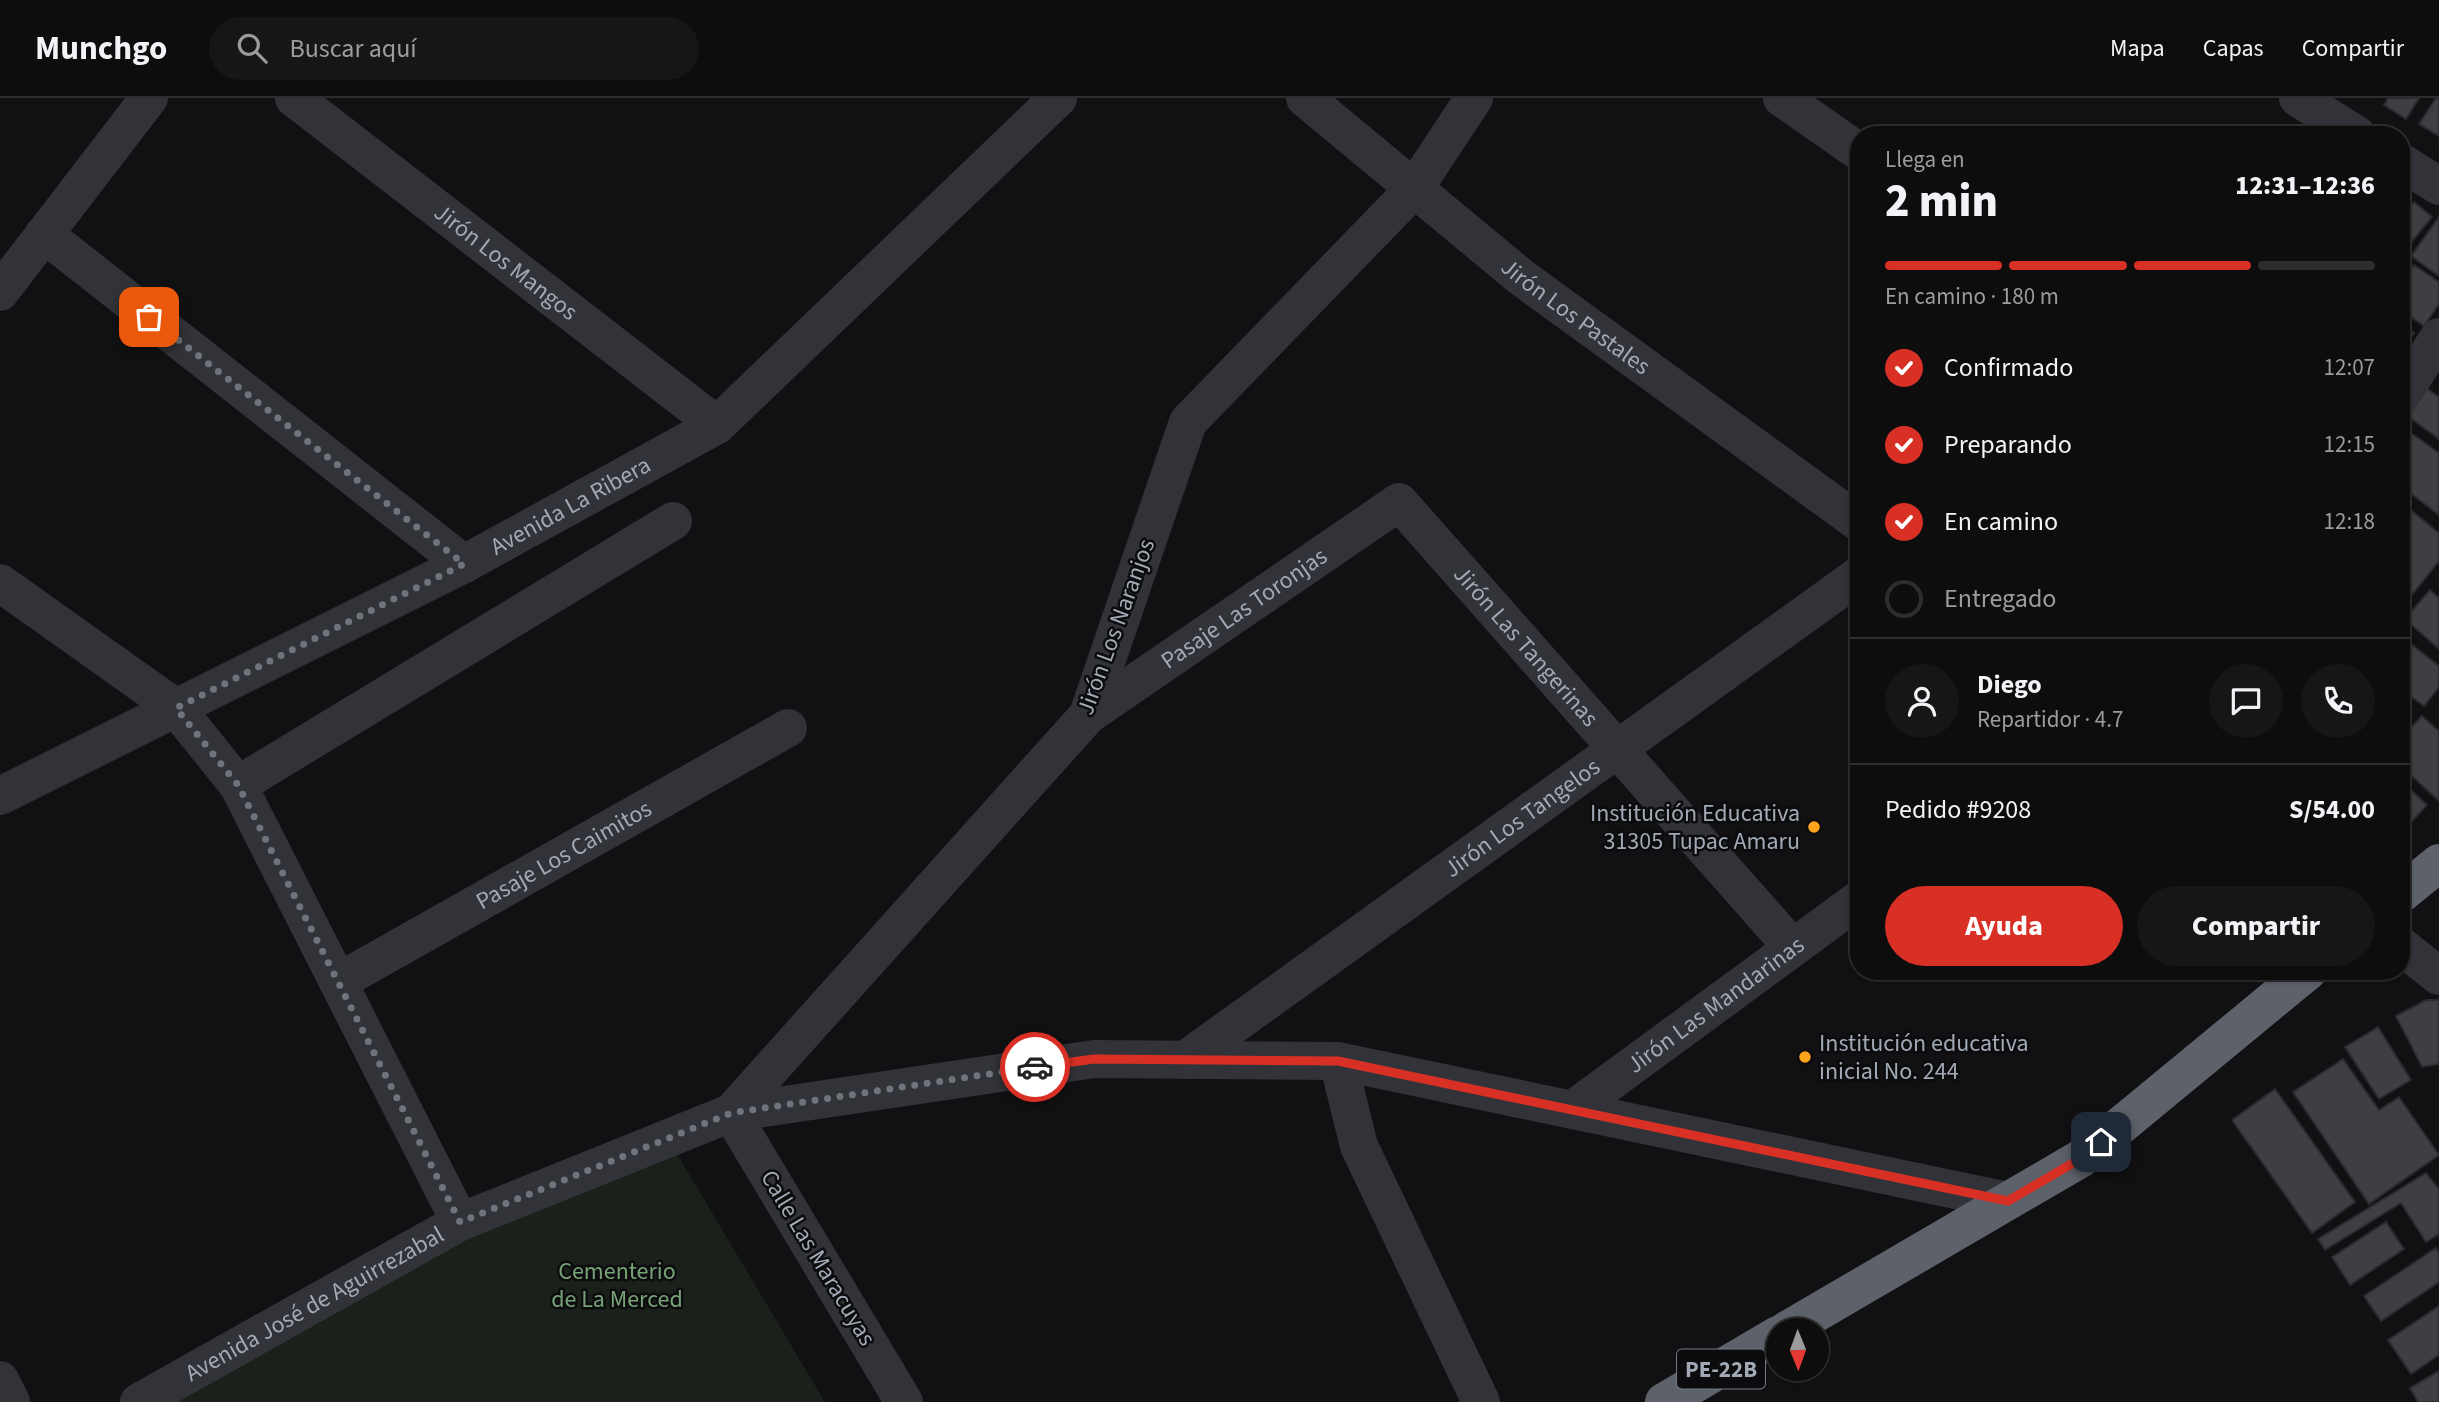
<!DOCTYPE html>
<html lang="es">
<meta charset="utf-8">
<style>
body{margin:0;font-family:"Source Sans 3",sans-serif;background:#161617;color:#f1f3f6;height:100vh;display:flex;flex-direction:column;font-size:26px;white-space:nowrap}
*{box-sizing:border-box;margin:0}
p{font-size:23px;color:#9a9c9e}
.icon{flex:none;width:38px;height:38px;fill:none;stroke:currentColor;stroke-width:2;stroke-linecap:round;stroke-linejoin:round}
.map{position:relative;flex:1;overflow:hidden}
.panel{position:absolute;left:1850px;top:28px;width:560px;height:854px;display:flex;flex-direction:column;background:#0d0d0e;border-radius:28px;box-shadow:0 2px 5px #0004,0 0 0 2px #2d2d2e}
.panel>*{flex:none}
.needle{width:46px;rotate:179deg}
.controls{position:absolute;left:1766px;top:1220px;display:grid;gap:14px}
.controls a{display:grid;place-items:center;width:63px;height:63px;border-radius:50%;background:#0d0d0e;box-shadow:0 2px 5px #0004,0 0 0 2px #2d2d2e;font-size:35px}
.pin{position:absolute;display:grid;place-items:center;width:60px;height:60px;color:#fff;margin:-30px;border-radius:14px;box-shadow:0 4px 10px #0006}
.courier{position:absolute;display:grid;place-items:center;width:70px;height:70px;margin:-35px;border:5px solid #d93025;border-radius:50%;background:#fff;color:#222;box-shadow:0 2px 9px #0007}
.overview em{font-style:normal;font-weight:800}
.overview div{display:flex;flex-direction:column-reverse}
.overview{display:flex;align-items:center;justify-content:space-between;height:119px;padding:0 35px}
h1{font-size:46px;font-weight:800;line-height:52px}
.bar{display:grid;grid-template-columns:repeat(4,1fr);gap:10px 7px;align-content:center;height:84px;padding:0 35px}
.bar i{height:9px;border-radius:5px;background:#2d2d2e}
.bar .selected{background:#d93025}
.bar p{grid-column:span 4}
.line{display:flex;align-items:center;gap:18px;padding:0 35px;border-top:2px solid #2d2d2e}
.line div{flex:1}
.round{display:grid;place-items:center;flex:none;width:74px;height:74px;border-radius:37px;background:#161617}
ol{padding:0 35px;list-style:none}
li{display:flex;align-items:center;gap:21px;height:77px}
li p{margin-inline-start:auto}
li .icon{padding:7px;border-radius:50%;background:#d93025;color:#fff;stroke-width:4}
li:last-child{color:#9a9c9e}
li i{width:38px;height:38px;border:4px solid #2d2d2e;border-radius:50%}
.action{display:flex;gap:14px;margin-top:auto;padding:14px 35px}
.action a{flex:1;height:80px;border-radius:42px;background:#d93025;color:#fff;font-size:28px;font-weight:800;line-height:80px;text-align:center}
.action a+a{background:#161617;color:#f1f3f6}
header{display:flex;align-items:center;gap:42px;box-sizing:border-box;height:98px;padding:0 35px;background:#0d0d0e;border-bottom:2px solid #2d2d2e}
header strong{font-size:33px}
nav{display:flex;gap:38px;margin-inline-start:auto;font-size:24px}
.search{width:490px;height:63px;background:#161617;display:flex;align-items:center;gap:18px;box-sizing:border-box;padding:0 24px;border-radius:38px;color:#9a9c9e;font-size:26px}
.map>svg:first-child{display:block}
.green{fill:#19211a}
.building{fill:#3d3f43;stroke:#2b2b2f;stroke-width:2}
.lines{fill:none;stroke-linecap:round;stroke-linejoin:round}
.street{stroke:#323338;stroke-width:38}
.highway{stroke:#5d626a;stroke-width:38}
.done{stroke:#6f747c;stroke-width:7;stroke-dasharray:0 12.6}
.route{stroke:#d93025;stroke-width:9}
.poi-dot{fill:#ffa31d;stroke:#0c0c0e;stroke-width:2.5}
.labels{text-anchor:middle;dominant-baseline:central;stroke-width:5;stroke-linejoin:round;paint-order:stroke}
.shield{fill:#0c0c0e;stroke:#747a83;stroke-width:2}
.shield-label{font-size:23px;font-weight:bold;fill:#a1a9b5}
.street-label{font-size:24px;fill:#a1a9b5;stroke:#0c0c0e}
.poi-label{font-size:24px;fill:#a1a9b5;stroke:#0c0c0e;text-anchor:end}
.park-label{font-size:24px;fill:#77a276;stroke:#0c0c0e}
</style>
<header>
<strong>Munchgo</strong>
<div class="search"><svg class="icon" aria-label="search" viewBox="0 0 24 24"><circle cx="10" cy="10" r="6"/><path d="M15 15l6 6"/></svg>Buscar aquí</div>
<nav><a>Mapa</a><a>Capas</a><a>Compartir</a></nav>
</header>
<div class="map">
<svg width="2439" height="1304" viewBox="0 0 2439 1304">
<rect width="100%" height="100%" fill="#111113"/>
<polygon class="green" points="668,1041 825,1304 139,1304"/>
<g class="building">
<polygon points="2388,0 2419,0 2406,21 2384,7"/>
<polygon points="2436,0 2439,0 2439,38 2419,26"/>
<polygon points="2414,104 2432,119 2401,157 2401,120"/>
<polygon points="2439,119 2439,178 2411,158"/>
<polygon points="2414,167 2439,184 2439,206 2424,228 2401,212 2401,186"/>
<polygon points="2401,225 2414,235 2401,251"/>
<polygon points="2425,289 2439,299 2439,341 2406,317"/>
<polygon points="2408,333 2439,355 2439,417 2401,388 2401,342"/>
<polygon points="2401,404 2439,435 2439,463 2412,497 2401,489"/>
<polygon points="2430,492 2439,500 2439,551 2405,521"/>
<polygon points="2401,538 2439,568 2439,589 2424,608 2401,591"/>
<polygon points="2422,618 2439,633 2439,703 2401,668 2401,640"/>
<polygon points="2401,683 2427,707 2401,735"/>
<polygon points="2426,902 2439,902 2439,966 2422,969 2396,918"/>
<polygon points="2378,929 2411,982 2379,1001 2345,949"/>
<polygon points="2343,961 2379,1012 2399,999 2439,1057 2369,1106 2293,994"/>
<polygon points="2275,991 2355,1104 2312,1135 2232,1022"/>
<polygon points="2426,1075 2439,1091 2439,1136 2426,1144 2401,1105 2325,1152 2318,1141"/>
<polygon points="2386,1124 2404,1151 2350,1187 2332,1159"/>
<polygon points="2436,1150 2439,1155 2439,1184 2381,1223 2364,1198"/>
<polygon points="2439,1208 2439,1257 2411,1276 2388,1242"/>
<polygon points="2439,1273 2439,1304 2418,1304 2410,1290"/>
</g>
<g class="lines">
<g class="street">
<path id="s1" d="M294,0L717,327"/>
<path id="s2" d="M1305,0L1521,179L1858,424"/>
<polyline points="1782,0 1858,53"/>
<polyline points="2298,0 2357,37"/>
<polyline points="2401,64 2439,88"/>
<polyline points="44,136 464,466"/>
<polyline points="0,194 149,0"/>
<polyline points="2401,298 2439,239"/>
<polyline points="0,485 176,610 238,687 460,1124"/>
<path id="s3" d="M1088,617L1399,404L1793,850"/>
<polyline points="238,687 673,423"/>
<path id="s4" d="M0,698L464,466L717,327L1058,0"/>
<polyline points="2401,848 2439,878"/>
<path id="s5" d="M338,884L788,630"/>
<path id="s6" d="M1185,962L1858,478"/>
<polyline points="1338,963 1359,1048 1481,1304"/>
<path id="s7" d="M1572,1012L1858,802"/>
<polyline points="0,1282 11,1304"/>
<path id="s8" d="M139,1304L460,1124L731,1015L1094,961L1338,963L2008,1103"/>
<polyline points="904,1304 731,1015 1088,617 1188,324 1414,91 1474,0"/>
</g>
<g class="highway">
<polyline points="2401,796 2439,765"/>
<polyline points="1787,1232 2080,1061 2308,873"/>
<polyline points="1664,1304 1778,1237"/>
</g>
</g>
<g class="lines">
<polyline class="done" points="149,219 464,466 176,610 238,687 460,1124 731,1015 1035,969"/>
<polyline class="route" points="1035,969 1094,961 1338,963 2008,1103 2080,1061 2101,1044"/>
</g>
<g class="poi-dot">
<circle cx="1814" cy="729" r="7"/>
<circle cx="1805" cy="959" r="7"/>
</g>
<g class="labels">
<rect class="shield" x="1677" y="1251.5" width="88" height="39" rx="5"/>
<g class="shield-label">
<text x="1721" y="1271">PE-22B</text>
</g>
<g class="street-label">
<text stroke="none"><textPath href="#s1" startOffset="268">Jirón Los Mangos</textPath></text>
<text stroke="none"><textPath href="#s2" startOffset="348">Jirón Los Pastales</textPath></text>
<text stroke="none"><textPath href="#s4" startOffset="640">Avenida La Ribera</textPath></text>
<text stroke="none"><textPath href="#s3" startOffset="189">Pasaje Las Toronjas</textPath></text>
<text transform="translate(1116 529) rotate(-70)">Jirón Los Naranjos</text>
<text stroke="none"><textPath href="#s3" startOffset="569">Jirón Las Tangerinas</textPath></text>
<text stroke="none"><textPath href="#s6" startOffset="415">Jirón Los Tangelos</textPath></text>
<text stroke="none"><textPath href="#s5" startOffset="259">Pasaje Los Caimitos</textPath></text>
<text stroke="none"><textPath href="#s7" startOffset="178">Jirón Las Mandarinas</textPath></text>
<text transform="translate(818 1160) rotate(59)">Calle Las Maracuyas</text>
<text stroke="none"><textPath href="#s8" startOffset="201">Avenida José de Aguirrezabal</textPath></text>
</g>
<g class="poi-label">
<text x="1800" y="715">Institución Educativa<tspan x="1800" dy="28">31305 Tupac Amaru</tspan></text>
<text x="1819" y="945" text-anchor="start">Institución educativa<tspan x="1819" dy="28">inicial No. 244</tspan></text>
</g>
<g class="park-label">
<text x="617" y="1173">Cementerio<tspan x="617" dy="28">de La Merced</tspan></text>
</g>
</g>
</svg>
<div class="controls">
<a><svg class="needle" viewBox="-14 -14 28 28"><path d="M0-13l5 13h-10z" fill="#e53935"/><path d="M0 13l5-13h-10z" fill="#9a9c9e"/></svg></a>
</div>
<div class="pin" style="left:149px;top:219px;background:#ea580c"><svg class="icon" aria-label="bag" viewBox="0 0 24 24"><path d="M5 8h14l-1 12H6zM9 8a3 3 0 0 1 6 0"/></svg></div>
<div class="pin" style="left:2101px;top:1044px;background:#1f2937"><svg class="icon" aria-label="home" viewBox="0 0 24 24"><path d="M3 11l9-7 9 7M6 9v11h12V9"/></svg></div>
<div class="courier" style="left:1035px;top:969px"><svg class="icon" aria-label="car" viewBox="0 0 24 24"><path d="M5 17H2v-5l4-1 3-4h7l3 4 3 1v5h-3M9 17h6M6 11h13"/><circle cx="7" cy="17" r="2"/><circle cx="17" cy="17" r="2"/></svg></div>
<section class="panel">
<div class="overview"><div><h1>2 min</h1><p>Llega en</p></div><em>12:31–12:36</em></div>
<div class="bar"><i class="selected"></i><i class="selected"></i><i class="selected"></i><i></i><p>En camino · 180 m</p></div>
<ol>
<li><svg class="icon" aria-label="check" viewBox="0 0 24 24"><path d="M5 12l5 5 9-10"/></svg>Confirmado<p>12:07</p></li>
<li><svg class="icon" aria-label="check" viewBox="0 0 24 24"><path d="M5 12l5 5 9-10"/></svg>Preparando<p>12:15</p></li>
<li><svg class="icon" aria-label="check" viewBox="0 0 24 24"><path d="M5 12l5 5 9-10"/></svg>En camino<p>12:18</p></li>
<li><i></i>Entregado</li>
</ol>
<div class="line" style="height:126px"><a class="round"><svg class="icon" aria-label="person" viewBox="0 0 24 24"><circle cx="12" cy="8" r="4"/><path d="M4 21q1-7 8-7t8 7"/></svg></a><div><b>Diego</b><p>Repartidor · 4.7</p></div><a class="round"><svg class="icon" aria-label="chat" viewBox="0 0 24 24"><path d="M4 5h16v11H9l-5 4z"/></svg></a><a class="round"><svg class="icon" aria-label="phone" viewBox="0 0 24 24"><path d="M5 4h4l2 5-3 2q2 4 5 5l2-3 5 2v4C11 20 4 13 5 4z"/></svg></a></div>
<div class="line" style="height:91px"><div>Pedido #9208</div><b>S/54.00</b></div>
<div class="action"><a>Ayuda</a><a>Compartir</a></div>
</section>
</div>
